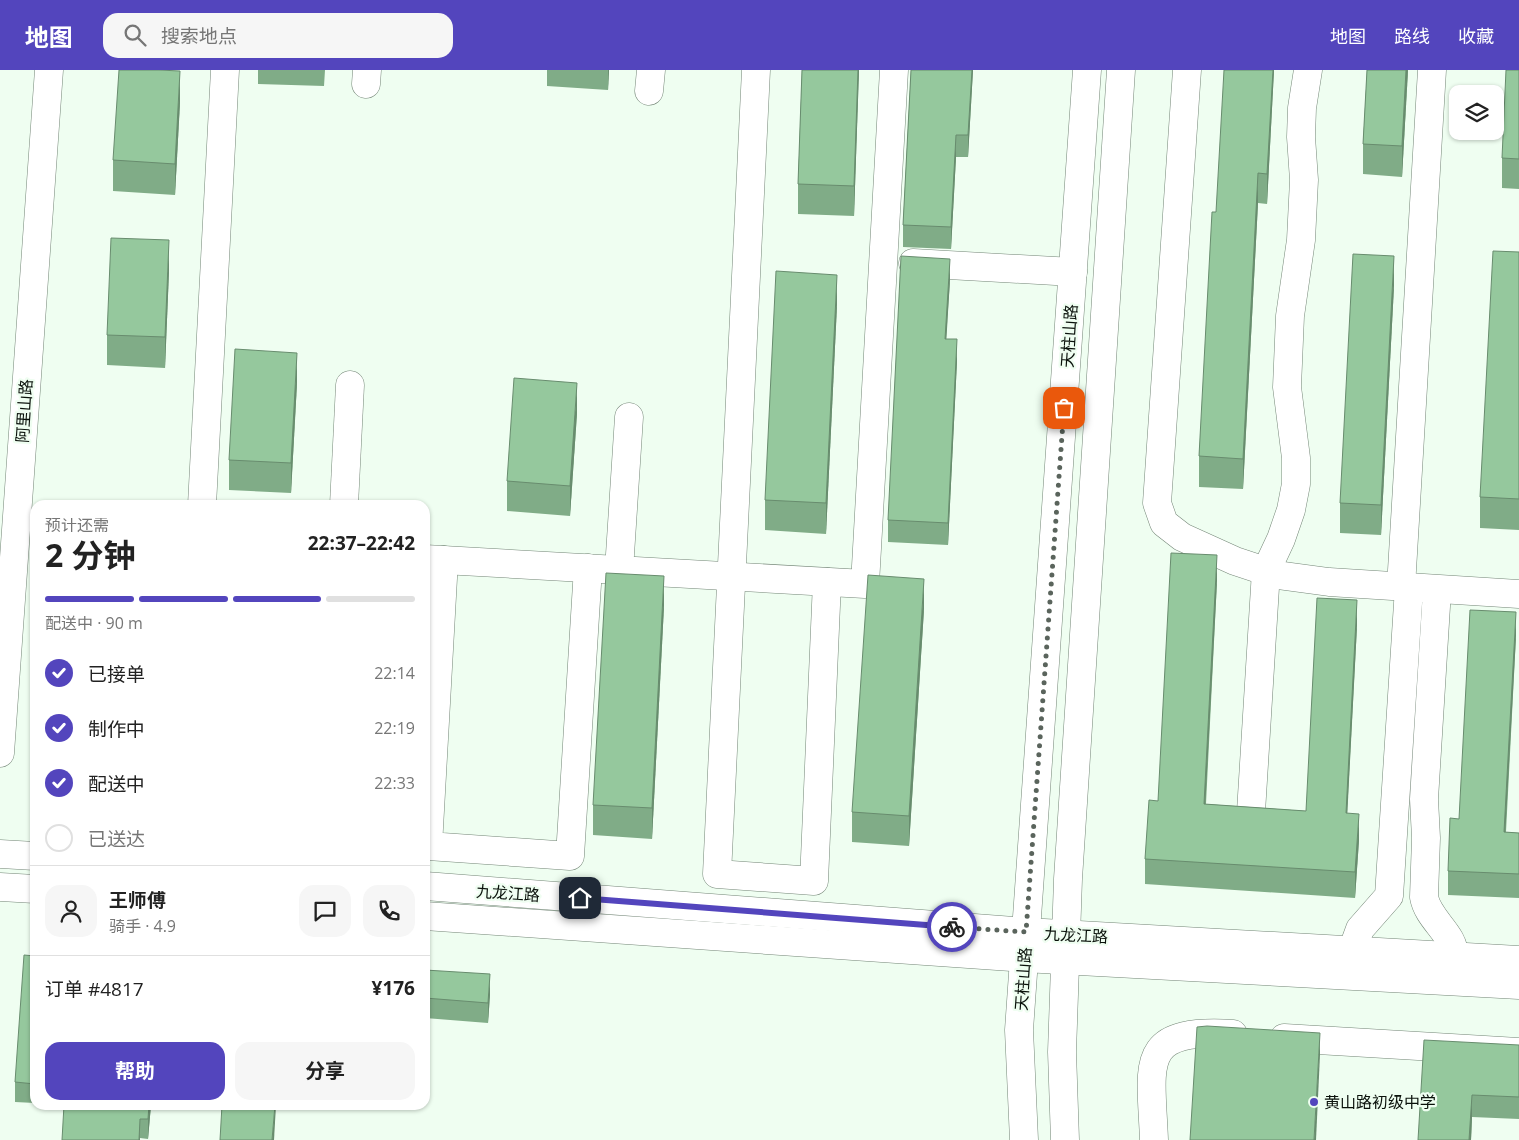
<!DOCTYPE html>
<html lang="zh">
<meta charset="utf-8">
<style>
body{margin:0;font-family:"Open Sans","Noto Sans SC",sans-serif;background:#f6f6f6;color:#222;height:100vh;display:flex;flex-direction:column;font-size:19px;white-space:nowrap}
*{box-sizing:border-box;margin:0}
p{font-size:16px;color:#767676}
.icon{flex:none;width:28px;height:28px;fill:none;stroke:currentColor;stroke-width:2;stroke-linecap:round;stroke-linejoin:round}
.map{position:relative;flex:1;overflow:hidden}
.panel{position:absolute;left:30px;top:430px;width:400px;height:610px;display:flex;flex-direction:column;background:#fff;border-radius:15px;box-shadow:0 1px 4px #0004}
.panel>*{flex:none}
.buttons{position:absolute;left:1449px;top:15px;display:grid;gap:10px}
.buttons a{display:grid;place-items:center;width:55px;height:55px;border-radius:10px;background:#fff;box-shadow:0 1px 4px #0004;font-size:25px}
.pin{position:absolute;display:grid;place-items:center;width:42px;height:42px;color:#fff;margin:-21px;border-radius:10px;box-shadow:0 2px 8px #0006}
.courier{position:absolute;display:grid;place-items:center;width:50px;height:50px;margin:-25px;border:4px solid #5345bd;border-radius:50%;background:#fff;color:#222;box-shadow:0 1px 6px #0007}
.summary em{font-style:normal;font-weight:700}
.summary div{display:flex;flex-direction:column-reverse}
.summary{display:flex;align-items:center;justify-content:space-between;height:85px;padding:0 15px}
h1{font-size:32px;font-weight:700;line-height:38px}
.bar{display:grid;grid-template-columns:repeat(4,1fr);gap:8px 5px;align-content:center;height:60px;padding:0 15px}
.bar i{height:6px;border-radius:4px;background:#e0e0e0}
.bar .selected{background:#5345bd}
.bar p{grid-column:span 4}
.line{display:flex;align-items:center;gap:12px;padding:0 15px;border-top:1px solid #e0e0e0}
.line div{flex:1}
.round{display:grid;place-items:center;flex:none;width:52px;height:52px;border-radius:15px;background:#f6f6f6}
ol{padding:0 15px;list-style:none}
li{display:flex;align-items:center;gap:15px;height:55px}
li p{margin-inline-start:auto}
li .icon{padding:5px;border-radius:50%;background:#5345bd;color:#fff;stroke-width:4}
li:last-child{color:#767676}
li i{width:28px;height:28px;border:2px solid #e0e0e0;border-radius:50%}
.primary-button{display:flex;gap:10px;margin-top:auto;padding:10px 15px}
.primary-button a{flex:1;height:58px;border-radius:15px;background:#5345bd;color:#fff;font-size:20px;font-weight:700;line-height:58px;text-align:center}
.primary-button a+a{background:#f6f6f6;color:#222}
header{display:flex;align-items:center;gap:30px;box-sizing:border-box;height:70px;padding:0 25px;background:#5345bd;color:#fff}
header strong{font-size:24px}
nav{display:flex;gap:28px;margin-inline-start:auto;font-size:18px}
.search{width:350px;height:45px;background:#f6f6f6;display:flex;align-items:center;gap:12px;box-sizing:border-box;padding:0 18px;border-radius:15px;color:#767676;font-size:19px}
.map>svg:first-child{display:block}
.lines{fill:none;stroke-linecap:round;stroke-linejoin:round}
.minor-casing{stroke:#748677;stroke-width:29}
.minor{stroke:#fff;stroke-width:28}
.wall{fill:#80ac87}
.shaded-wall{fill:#688c6e}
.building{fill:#95c89d;stroke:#688c6e}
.done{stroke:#5a645c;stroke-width:5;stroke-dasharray:0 9}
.route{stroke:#5345bd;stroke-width:6}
.poi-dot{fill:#5345bd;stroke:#effef1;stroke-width:2}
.labels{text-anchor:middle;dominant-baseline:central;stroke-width:4.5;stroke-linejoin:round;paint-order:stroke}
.street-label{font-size:16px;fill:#0a110b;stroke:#effef1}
.poi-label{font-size:16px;fill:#0a110b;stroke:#effef1;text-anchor:start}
</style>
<header>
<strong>地图</strong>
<div class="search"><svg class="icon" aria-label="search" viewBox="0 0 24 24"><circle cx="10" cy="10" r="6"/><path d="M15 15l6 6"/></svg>搜索地点</div>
<nav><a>地图</a><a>路线</a><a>收藏</a></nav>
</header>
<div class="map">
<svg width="1519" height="1070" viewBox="0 0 1519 1070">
<rect width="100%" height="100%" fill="#effef1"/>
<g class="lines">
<defs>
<g id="minor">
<polyline points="756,0 717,804 814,811 827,512"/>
<polyline points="1187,0 1157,433 1164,453 1182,467 1235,491 1277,505 1329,512 1519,524"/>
<polyline points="366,14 367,0"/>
<polyline points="649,21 651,0"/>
<polyline points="913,193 1073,202"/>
<polyline points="202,435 225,0"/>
<polyline points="344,435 350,315"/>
<polyline points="425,489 865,514 894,0"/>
<polyline points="444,490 428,776 570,786 588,498"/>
<polyline points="619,500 629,347"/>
<polyline points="1401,517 1432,0"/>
<path d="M1437,520L1424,729L1426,768L1424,827C1428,850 1455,864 1454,886"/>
<polyline points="0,683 49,0"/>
<polyline points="1251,742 1266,501 1281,469 1291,440 1296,414 1296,388 1287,317 1290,246 1301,170 1304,110 1301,67 1302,38 1308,0"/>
<polyline points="0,784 35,786"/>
<polyline points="425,816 1026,862 1519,890"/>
<polyline points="0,817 35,819"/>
<polyline points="425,846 1024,888 1519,915"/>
<polyline points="1353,899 1356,870 1360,859 1389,826 1409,518"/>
<polyline points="1284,968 1519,982"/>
<polyline points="1024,1070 1019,960 1087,0"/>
<polyline points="1065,1070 1062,982 1068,809 1121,0"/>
<path d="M1154,1070C1151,993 1137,958 1233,964"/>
</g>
</defs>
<use href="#minor" class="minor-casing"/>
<use href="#minor" class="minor"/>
</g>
<g class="wall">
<polygon points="258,0 325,0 324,16 258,14"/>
<polygon points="547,0 609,0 608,20 547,16"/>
<polygon points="802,0 859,0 854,146 798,144 798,114"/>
<polygon points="911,0 973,0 968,87 956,87 951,179 903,177 903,155"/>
<polygon points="1274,0 1267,134 1258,133 1243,419 1199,417 1199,386 1216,142"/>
<polygon points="1367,0 1408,0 1402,107 1363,104 1363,74"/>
<polygon points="1519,0 1519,119 1502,118 1502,88"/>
<polygon points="180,32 175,125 113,121 113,90"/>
<polygon points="1519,182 1519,460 1480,458 1480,427"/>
<polygon points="169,201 165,298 107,295 107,265"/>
<polygon points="950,210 946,269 957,291 948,475 888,472 888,450"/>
<polygon points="1394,216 1381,465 1340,463 1340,433"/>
<polygon points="837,235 826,464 765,460 765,430"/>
<polygon points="297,313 291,423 229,420 229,390"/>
<polygon points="577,343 570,446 507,441 507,411"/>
<polygon points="1217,511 1206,734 1306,741 1357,556 1347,744 1359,770 1355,828 1145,814 1145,789 1158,731"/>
<polygon points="664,536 652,769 593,765 593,735"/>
<polygon points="924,539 909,776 852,772 852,742"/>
<polygon points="1516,566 1506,762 1519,763 1519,828 1448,825 1448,801 1459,749"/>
<polygon points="35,886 35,1033 15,1032 15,1012"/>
<polygon points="425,900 490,924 488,953 425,948"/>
<polygon points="1519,975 1519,1049 1472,1047 1471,1070 1418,1070"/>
<polygon points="57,1035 151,1035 148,1069 140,1068 64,1036"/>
</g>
<g class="shaded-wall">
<polygon points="608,0 609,0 608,20"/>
<polygon points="858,0 859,0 854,146 854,116"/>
<polygon points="972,0 973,0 968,87 968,65"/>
<polygon points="1273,0 1274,0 1267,134 1267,104"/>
<polygon points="1406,0 1408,0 1402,107 1402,76"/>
<polygon points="180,1 180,32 175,125 175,94"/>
<polygon points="956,65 956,87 951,179 951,157"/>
<polygon points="1258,103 1258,133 1243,419 1243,389"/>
<polygon points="169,170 169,201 165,298 165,267"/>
<polygon points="1394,186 1394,216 1381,465 1381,435"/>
<polygon points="950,189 950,210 945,291 945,269"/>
<polygon points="837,205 837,235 826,464 826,433"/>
<polygon points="957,269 957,291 948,475 948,453"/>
<polygon points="297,283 297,313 291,423 291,393"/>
<polygon points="577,313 577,343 570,446 570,416"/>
<polygon points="1217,485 1217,511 1204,759 1204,734"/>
<polygon points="664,506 664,536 652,769 652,738"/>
<polygon points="924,509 924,539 909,776 909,746"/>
<polygon points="1357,530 1357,556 1346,769 1346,743"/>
<polygon points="1516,542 1516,566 1504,786 1504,762"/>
<polygon points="1359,744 1359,770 1355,828 1355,802"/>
<polygon points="490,904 490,924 488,953 488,933"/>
<polygon points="1320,963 1320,985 1316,1070 1314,1070"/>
<polygon points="1472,1025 1472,1047 1471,1070 1469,1070"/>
<polygon points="149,1035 151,1035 148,1069 148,1049"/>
<polygon points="275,1035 276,1035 274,1070 272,1070"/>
<polygon points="140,1049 140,1070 139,1070"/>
</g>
<g class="building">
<polygon points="119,0 159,0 180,1 175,94 113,90"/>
<polygon points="802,0 858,0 854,116 798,114"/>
<polygon points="911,0 972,0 968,65 956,65 951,157 903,155"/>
<polygon points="1224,0 1273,0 1267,104 1258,103 1243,389 1199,386 1212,142 1216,142"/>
<polygon points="1367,0 1406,0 1402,76 1363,74"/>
<polygon points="1506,0 1519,0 1519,89 1502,88"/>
<polygon points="111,168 169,170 165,267 107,265"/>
<polygon points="1493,181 1519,182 1519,429 1480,427"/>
<polygon points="1353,184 1394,186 1381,435 1340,433"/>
<polygon points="901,186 950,189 945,269 957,269 948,453 888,450"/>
<polygon points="776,201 837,205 826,433 765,430"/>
<polygon points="235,279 297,283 291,393 229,390"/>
<polygon points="514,308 577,313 570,416 507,411"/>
<polygon points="1171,483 1217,485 1204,734 1306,741 1317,528 1357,530 1346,743 1359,744 1355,802 1145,789 1149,730 1158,731"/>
<polygon points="606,503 664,506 652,738 593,735"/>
<polygon points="868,505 924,509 909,746 852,742"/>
<polygon points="1470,540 1516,542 1504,762 1519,763 1519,804 1448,801 1450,748 1459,749"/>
<polygon points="24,885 35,886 35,1014 15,1012"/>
<polygon points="425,900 490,904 488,933 425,928"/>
<polygon points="1207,956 1320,963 1314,1070 1190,1070 1197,957"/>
<polygon points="1424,970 1519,975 1519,1027 1472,1025 1469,1070 1418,1070"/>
<polygon points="64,1035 149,1035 148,1049 140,1049 139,1070 62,1070"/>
<polygon points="222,1035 275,1035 272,1070 220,1070"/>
</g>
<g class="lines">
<polyline class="done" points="952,857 1026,862 1064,338"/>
<polyline class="route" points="580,828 952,857"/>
</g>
<circle class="poi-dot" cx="1314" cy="1032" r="5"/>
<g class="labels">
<g class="street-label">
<text transform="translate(1069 266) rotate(-86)">天柱山路</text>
<text transform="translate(24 341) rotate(-86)">阿里山路</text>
<text transform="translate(508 823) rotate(4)">九龙江路</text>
<text transform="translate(1076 865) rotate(3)">九龙江路</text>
<text transform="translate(1023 909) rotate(-86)">天柱山路</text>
</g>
<g class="poi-label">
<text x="1324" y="1032">黄山路初级中学</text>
</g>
</g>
</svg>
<div class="buttons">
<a><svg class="icon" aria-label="layers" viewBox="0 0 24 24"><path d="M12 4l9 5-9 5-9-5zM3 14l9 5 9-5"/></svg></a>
</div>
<div class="pin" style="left:1064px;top:338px;background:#ea580c"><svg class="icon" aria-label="bag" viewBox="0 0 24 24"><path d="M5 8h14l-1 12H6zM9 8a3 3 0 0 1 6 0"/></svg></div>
<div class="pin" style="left:580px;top:828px;background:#1f2937"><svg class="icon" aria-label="home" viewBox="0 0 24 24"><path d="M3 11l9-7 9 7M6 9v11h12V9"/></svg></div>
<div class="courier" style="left:952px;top:857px"><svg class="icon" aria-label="bike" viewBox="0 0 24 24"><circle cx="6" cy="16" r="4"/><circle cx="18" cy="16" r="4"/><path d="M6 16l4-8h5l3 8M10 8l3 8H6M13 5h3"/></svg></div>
<section class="panel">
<div class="summary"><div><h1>2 分钟</h1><p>预计还需</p></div><em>22:37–22:42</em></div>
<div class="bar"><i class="selected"></i><i class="selected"></i><i class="selected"></i><i></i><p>配送中 · 90 m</p></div>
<ol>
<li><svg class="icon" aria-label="check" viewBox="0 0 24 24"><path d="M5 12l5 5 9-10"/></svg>已接单<p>22:14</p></li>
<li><svg class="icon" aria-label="check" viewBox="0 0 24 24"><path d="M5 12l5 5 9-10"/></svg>制作中<p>22:19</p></li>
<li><svg class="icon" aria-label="check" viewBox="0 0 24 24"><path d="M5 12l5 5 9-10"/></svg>配送中<p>22:33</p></li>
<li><i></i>已送达</li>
</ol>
<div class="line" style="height:90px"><a class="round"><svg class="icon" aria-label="person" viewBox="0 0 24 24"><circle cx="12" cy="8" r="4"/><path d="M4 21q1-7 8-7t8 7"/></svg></a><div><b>王师傅</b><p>骑手 · 4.9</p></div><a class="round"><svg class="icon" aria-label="chat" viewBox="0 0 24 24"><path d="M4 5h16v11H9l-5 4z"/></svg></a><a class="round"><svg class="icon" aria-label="phone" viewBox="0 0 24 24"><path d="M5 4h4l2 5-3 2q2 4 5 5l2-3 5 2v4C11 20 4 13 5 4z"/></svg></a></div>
<div class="line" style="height:65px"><div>订单 #4817</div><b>¥176</b></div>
<div class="primary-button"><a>帮助</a><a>分享</a></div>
</section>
</div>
